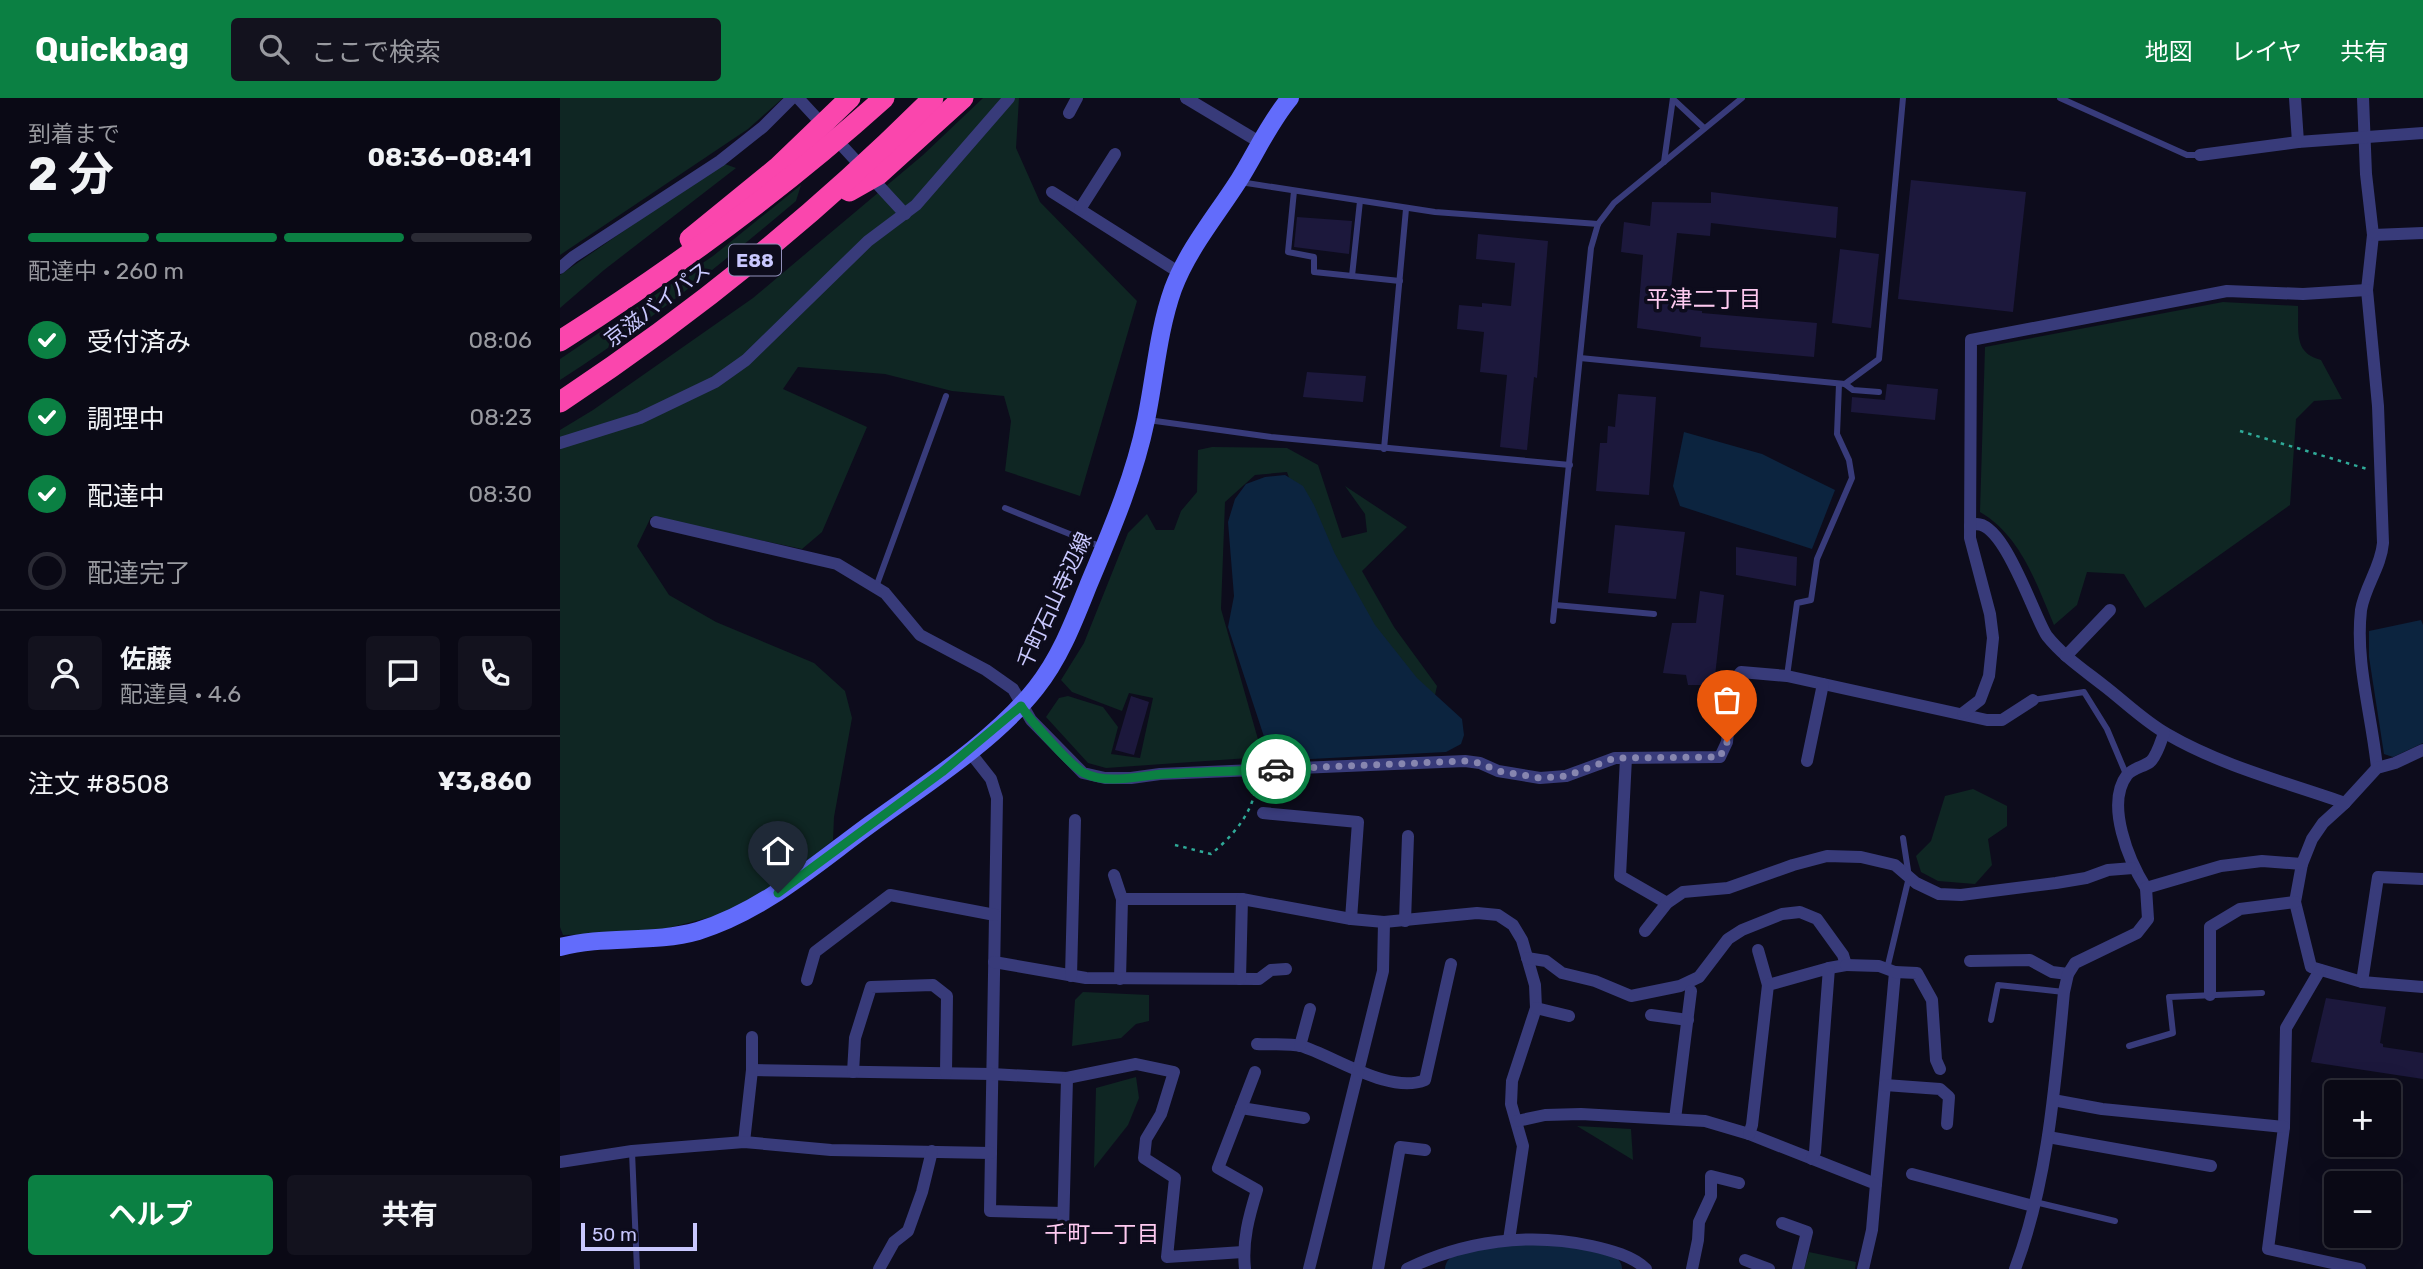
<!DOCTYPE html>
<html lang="ja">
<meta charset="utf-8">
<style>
body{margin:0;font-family:Rubik,"Noto Sans JP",sans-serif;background:#13121e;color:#f1f3f6;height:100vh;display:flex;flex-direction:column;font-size:26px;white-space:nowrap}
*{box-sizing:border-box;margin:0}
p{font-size:23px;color:#999aa0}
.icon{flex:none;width:38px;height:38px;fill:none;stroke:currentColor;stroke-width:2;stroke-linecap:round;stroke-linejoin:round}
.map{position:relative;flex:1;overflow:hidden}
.side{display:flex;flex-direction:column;background:#0a0915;width:560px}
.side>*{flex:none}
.buttons{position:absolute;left:1764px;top:982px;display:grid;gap:14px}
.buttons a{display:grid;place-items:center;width:77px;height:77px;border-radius:7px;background:#0a0915;box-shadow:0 7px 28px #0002,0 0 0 2px #2a2a34;font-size:35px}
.scale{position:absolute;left:21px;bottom:18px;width:116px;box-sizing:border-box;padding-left:7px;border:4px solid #c9c8fe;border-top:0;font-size:19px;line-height:24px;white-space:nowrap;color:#c9c8fe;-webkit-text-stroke:5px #0d0c1c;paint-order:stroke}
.pin{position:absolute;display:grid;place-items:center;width:60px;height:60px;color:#fff;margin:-72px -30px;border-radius:50% 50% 50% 0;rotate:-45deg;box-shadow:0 0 7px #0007}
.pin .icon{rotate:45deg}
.courier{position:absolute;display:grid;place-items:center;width:70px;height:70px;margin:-35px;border:5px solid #0b8043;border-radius:50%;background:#fff;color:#222;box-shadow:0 2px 9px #0007}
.headline em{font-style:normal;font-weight:700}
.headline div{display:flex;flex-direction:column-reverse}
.headline{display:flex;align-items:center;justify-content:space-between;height:119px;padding:0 28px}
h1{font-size:46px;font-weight:700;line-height:52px}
.bar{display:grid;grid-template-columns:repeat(4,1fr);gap:10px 7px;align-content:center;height:84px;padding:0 28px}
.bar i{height:9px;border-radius:5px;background:#2a2a34}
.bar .on{background:#0b8043}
.bar p{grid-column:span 4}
.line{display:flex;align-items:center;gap:18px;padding:0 28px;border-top:2px solid #2a2a34}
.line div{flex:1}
.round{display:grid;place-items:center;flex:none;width:74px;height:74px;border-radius:7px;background:#13121e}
ol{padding:0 28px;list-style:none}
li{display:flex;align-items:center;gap:21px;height:77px}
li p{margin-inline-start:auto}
li .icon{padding:7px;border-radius:50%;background:#0b8043;color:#fff;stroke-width:4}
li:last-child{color:#999aa0}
li i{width:38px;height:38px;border:4px solid #2a2a34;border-radius:50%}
.button{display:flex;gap:14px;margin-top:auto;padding:14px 28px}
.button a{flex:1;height:80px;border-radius:7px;background:#0b8043;color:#fff;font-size:28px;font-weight:700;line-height:80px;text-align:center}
.button a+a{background:#13121e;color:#f1f3f6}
header{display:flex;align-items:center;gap:42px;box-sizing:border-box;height:98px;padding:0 35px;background:#0b8043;color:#fff}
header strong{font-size:33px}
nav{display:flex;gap:38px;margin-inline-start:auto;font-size:24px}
.search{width:490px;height:63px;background:#13121e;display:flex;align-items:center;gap:18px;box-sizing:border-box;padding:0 24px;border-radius:7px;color:#999aa0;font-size:26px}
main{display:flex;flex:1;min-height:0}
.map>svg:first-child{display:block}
.green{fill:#0f2623}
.water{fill:#0c243f}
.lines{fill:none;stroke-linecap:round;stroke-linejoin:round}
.river{stroke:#0c243f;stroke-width:28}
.building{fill:#1c183c}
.path{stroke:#2faa98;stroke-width:2.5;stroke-dasharray:3.5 5;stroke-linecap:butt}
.lane{stroke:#383b7a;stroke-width:6}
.street{stroke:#383b7a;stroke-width:12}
.secondary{stroke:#626cfb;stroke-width:18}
.highway{stroke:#fa46ad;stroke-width:21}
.done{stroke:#8786af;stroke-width:7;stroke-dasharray:0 12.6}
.route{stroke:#0b8043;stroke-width:9}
.labels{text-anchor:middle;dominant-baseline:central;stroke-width:7;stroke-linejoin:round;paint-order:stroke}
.shield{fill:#0d0c1c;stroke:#9190ba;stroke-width:2}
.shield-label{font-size:19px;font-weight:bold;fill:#c9c8fe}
.street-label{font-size:21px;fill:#c9c8fe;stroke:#0d0c1c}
.neighbourhood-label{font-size:23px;fill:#fecaf0;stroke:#0d0c1c}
</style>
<header>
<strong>Quickbag</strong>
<div class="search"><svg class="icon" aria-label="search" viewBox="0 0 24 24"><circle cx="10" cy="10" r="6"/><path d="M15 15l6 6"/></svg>ここで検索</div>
<nav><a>地図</a><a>レイヤ</a><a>共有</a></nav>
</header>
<main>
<section class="side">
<div class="headline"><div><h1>2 分</h1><p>到着まで</p></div><em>08:36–08:41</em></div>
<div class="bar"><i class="on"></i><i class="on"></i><i class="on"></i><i></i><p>配達中 · 260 m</p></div>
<ol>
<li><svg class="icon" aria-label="check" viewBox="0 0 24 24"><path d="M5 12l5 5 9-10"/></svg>受付済み<p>08:06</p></li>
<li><svg class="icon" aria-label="check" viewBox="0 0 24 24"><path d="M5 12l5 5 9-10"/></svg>調理中<p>08:23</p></li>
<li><svg class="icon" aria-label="check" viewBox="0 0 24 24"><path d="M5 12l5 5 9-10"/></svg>配達中<p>08:30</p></li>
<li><i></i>配達完了</li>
</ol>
<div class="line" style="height:126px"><a class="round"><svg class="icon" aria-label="person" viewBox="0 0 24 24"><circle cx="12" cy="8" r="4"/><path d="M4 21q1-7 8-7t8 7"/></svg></a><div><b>佐藤</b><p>配達員 · 4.6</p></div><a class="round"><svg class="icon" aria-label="chat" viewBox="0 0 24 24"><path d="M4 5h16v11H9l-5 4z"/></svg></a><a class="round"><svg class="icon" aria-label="phone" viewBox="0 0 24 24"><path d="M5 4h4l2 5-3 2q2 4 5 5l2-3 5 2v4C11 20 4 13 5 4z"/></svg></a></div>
<div class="line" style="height:91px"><div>注文 #8508</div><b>¥3,860</b></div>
<div class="button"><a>ヘルプ</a><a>共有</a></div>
</section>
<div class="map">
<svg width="1863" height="1171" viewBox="0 0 1863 1171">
<rect width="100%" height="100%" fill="#0d0c1c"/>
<g class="green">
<polygon points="0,0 223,0 188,31 0,157"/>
<polygon points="423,0 459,0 456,50 480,104 577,203 520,398 445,373 451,323 444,298 392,293 325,276 238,269 223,291 307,329 262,434 242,451 91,419 77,448 109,497 156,524 254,565 285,593 292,620 274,719 273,742 226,782 171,814 88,835 3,837 0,829 0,332 33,312 193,200 363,57"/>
<polygon points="162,65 176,70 44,172 0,210 0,177"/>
<path d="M241,87L236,103C160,167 83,229 0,282V261L153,158Z"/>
<path d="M1663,204L1738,208C1739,233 1733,255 1761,262L1782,301L1754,303L1736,321L1730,407L1585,510L1564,476L1527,474L1517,507L1494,527C1476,485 1461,438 1420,414L1425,249Z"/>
<polygon points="652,349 727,350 758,367 782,440 807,434 805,416 785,388 847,429 802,473 834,529 877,588 873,606 811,540 745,426 727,374 695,377 665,404 661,511 703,659 546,670 528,665 486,619 499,600 508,598 543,609 558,629 551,656 580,660 593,600 569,595 562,613 512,594 501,582 524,545 568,435 587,416 596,432 614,432 621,413 637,394 638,352"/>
<polygon points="1413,691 1447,708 1447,728 1428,741 1432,767 1415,786 1378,783 1361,774 1356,758 1371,743 1385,698"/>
<polygon points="523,894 589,897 589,923 576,926 561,940 512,948 515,902"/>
<polygon points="576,979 579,1000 568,1027 534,1070 536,990"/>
<polygon points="1017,1028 1071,1031 1073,1062"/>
<polygon points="1249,1154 1296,1164 1295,1171 1244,1171"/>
</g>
<g class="water">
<polygon points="1124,334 1202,356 1275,392 1252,451 1120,408 1113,388"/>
<polygon points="725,377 743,388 754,407 775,456 815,527 857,580 902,621 904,637 901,646 886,654 712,663 668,529 674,498 668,424 675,401 686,386 705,379"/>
<polygon points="1861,522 1863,527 1863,645 1833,659 1824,656 1809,559 1809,533"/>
</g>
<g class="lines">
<path class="river" d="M899,1171C945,1156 1004,1152 1048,1171"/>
</g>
<g class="building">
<polygon points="1351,82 1466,94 1453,214 1338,201"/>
<polygon points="1151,94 1278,109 1276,140 1151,125 1150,138 1117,135 1109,209 1142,213 1142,215 1257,225 1254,259 1140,249 1141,239 1077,230 1083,157 1061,154 1064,124 1090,128 1092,104 1151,105"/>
<polygon points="737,119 792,123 789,156 734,149"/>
<polygon points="918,136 988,143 977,280 974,279 967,352 940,349 947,277 920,274 924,234 897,231 899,207 922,209 922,205 951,208 955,165 916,161"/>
<polygon points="1280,151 1319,156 1311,230 1272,225"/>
<polygon points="747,274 806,278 803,304 743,299"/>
<polygon points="1327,286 1378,291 1375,322 1291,314 1292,299 1325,302"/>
<polygon points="1058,296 1096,299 1089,397 1036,393 1040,345 1047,345 1048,328 1055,329"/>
<polygon points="1055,427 1125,434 1116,501 1048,495"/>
<polygon points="1176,449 1237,459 1236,488 1176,477"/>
<polygon points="1140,493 1164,497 1154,587 1128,587 1126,577 1103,575 1112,525 1136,525"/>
<polygon points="571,598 589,604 574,657 555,652"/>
<polygon points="1766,900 1826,909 1820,945 1823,946 1823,949 1863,955 1863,981 1751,964"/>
</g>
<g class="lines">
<g class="path">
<polyline points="1680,333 1807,371"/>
<path d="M615,747L651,756C672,739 694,714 696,686"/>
</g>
<g class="lane">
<polyline points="1500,0 1627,57 1640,57"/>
<polyline points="1113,1 1144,30"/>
<polyline points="1104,64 1113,0"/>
<polyline points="680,84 875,114 1038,126"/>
<polyline points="734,93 728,154 754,159 754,174 840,183"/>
<polyline points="792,178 800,103"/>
<polyline points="1020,260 1285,286 1293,292 1319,294"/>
<polyline points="1285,286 1319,261 1343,0"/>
<polyline points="588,322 711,339 1010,367"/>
<polyline points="824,351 846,111"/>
<polyline points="445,410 542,449"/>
<polyline points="316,489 386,298"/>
<polyline points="995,507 1094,516"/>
<polyline points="993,523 1031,150 1038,126 1054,105 1182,0"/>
<polyline points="1227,578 1237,505 1251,502 1257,461 1292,380 1289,362 1277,336 1279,286"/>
<polyline points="1473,602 1524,594 1547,631 1566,676"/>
<polyline points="1327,871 1349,779 1343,740"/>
<polyline points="1431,922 1438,887 1504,894"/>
<polyline points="1569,948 1613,935 1609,899 1702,895"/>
<polyline points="72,1054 77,1171"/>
<polyline points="1475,1104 1555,1123"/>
</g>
<g class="street">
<polyline points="238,0 345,116"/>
<polyline points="626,0 701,45"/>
<polyline points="1735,0 1738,44"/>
<path d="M1803,0L1806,76L1813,137L1807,192L1818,308L1823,445C1821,469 1805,488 1801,512C1795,565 1812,618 1817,670"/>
<polyline points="509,15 517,0"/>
<polyline points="1640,57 1738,44 1863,35"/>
<polyline points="492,94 620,175"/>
<polyline points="520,111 555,56"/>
<polyline points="1813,137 1863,135"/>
<polyline points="0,170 13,159 160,63 203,29 232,0"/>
<polyline points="0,345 80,320 155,284 186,262 308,143 356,107 449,0"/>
<polyline points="96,424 277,466 325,495 360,537 426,572 453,591 471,622 523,675 545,680 571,680 600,676 905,663 920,665 938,673 980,680 1006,678 1055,660 1160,659 1167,644 1173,583 1181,574 1227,578 1427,622 1442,622 1473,602"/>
<path d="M1410,428C1441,411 1474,520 1487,538C1503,558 1524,572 1543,587C1564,603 1584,623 1607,636C1662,668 1725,684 1785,705"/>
<polyline points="1506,558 1550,512"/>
<polyline points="1403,615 1420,602 1429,578 1433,540 1430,516 1410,440 1411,242 1667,193 1743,196 1807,192"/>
<polyline points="409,653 431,681 437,700 430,1113 503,1115"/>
<polyline points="1066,660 1060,778 1107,805"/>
<polyline points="1247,663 1263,586"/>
<polyline points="703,715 798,724 791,821"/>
<polyline points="1742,766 1735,804 1751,869 1802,884 1863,889"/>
<polyline points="554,777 562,801 560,881"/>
<path d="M1586,790C1569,763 1545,706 1567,677C1573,670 1583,669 1590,664C1597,658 1601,643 1604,635"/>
<polyline points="562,801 682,801 791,821 824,824 917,815 938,817 953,827 962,842 975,887 976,910 952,983 951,1006 963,1048 949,1142"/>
<polyline points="845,823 848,738"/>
<polyline points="1085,833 1107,805 1123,794 1168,790 1233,767 1267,758 1301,759 1335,767 1356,785 1379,796 1401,797 1496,785 1526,780 1548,772 1573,770"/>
<polyline points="1198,852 1208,887"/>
<polyline points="967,860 986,863 1002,875 1035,883 1071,898 1120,888 1139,879 1168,841 1182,832 1222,816 1240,814 1257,821 1283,857 1286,867 1269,870"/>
<polyline points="1410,863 1470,862 1492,874 1508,876"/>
<polyline points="434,864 526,880 699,881 711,872 726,871"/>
<polyline points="1286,867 1319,868 1335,874 1316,1086"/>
<polyline points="1760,872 1726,930 1724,1029 1708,1151 1800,1171"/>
<polyline points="1335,874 1357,875 1372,902 1376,962 1380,971"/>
<polyline points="511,878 515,722"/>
<polyline points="680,881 682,801"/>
<polyline points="247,882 255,854 330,797 435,817"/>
<polyline points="1802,884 1818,779 1863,781"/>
<polyline points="1650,897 1650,829 1680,811 1735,804"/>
<polyline points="976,910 1009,918"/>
<polyline points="1091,917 1128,922"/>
<path d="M697,946C711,947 728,945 741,948C774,958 830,997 865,982L891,866"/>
<polyline points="740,948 750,911"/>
<polyline points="192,972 432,976 507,980 576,966 614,974 601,1016 586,1041 584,1060 615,1080 607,1159 683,1154"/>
<polyline points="293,974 295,940 311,889 373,887 387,898 386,975"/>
<polyline points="1325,987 1380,991 1389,999 1387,1026"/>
<polyline points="1493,1002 1542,1011 1724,1029"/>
<polyline points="681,1010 744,1020"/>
<polyline points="1115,1021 1131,893"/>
<polyline points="957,1023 985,1017 1021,1016 1145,1023 1189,1036 1316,1086 1312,1132 1303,1171"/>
<polyline points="1189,1036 1192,1027 1208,887 1269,870 1255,1054 1252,1061"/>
<polyline points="1488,1039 1651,1068"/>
<polyline points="184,1044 192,972 192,939"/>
<polyline points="0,1064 72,1053 184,1044 271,1052 431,1055"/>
<polyline points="1352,1076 1473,1108"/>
<polyline points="1222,1125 1247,1134 1238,1171"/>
<polyline points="503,1133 507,980"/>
<polyline points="1185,1162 1209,1171"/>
<polyline points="319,1171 334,1144 348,1133 362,1094 372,1053"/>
<path d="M685,1171C682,1143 689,1118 697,1092L658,1070L695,974"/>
<polyline points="749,1171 823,873 824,824"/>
<polyline points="818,1171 840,1049 865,1052"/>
<path d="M847,1171C904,1143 969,1134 1032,1148C1050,1152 1073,1158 1086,1171"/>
<polyline points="1132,1171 1138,1142 1139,1124 1151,1098 1151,1078 1179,1085"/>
<path d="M1455,1171C1488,1083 1495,987 1504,894L1508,876L1515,865L1577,835L1588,821L1586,790L1661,768L1702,763L1742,766L1752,741L1763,725L1785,705L1817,670L1835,665L1863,652"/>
</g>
<path class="secondary" d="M0,849C45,837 93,846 138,833C204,813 258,764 312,725C366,686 435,642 476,590C500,560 514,523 528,488C551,433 574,380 586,322C595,279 598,233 613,191C628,151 656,118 679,82C696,55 709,25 730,0"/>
<g class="highway">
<polyline points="289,93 319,76 403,0"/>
<polyline points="130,141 217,70 290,0"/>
<path d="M0,243C115,170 223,91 324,0"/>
<path d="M0,304C135,215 259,114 373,0"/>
</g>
</g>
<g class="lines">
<polyline class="done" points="716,671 905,663 920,665 938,673 980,680 1006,678 1055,660 1160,659 1167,644"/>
<path class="route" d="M218,795L382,674L461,608C470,622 510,667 524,675C547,687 579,678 603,676C641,674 679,673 716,671"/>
</g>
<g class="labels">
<rect class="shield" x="169" y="146.5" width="52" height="31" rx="5"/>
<g class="shield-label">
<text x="195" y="162">E88</text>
</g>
<g class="street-label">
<text transform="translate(97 206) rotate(-37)">京滋バイパス</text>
<text transform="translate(494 502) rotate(-65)">千町石山寺辺線</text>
</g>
<g class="neighbourhood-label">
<text x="1144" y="201">平津二丁目</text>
<text x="542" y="1136">千町一丁目</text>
</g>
</g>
</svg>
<div class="buttons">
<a>+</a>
<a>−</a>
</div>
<div class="scale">50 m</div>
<div class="pin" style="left:1167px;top:644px;background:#ea580c"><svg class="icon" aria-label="bag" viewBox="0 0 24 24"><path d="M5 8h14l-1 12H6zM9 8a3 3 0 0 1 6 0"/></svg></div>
<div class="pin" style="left:218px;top:795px;background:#1f2937"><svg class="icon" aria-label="home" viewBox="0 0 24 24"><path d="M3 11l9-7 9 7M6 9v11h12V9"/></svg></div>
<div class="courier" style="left:716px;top:671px"><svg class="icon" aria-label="car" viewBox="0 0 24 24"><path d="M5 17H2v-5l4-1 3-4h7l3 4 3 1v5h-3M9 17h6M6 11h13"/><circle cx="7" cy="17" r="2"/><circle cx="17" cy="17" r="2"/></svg></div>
</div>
</main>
